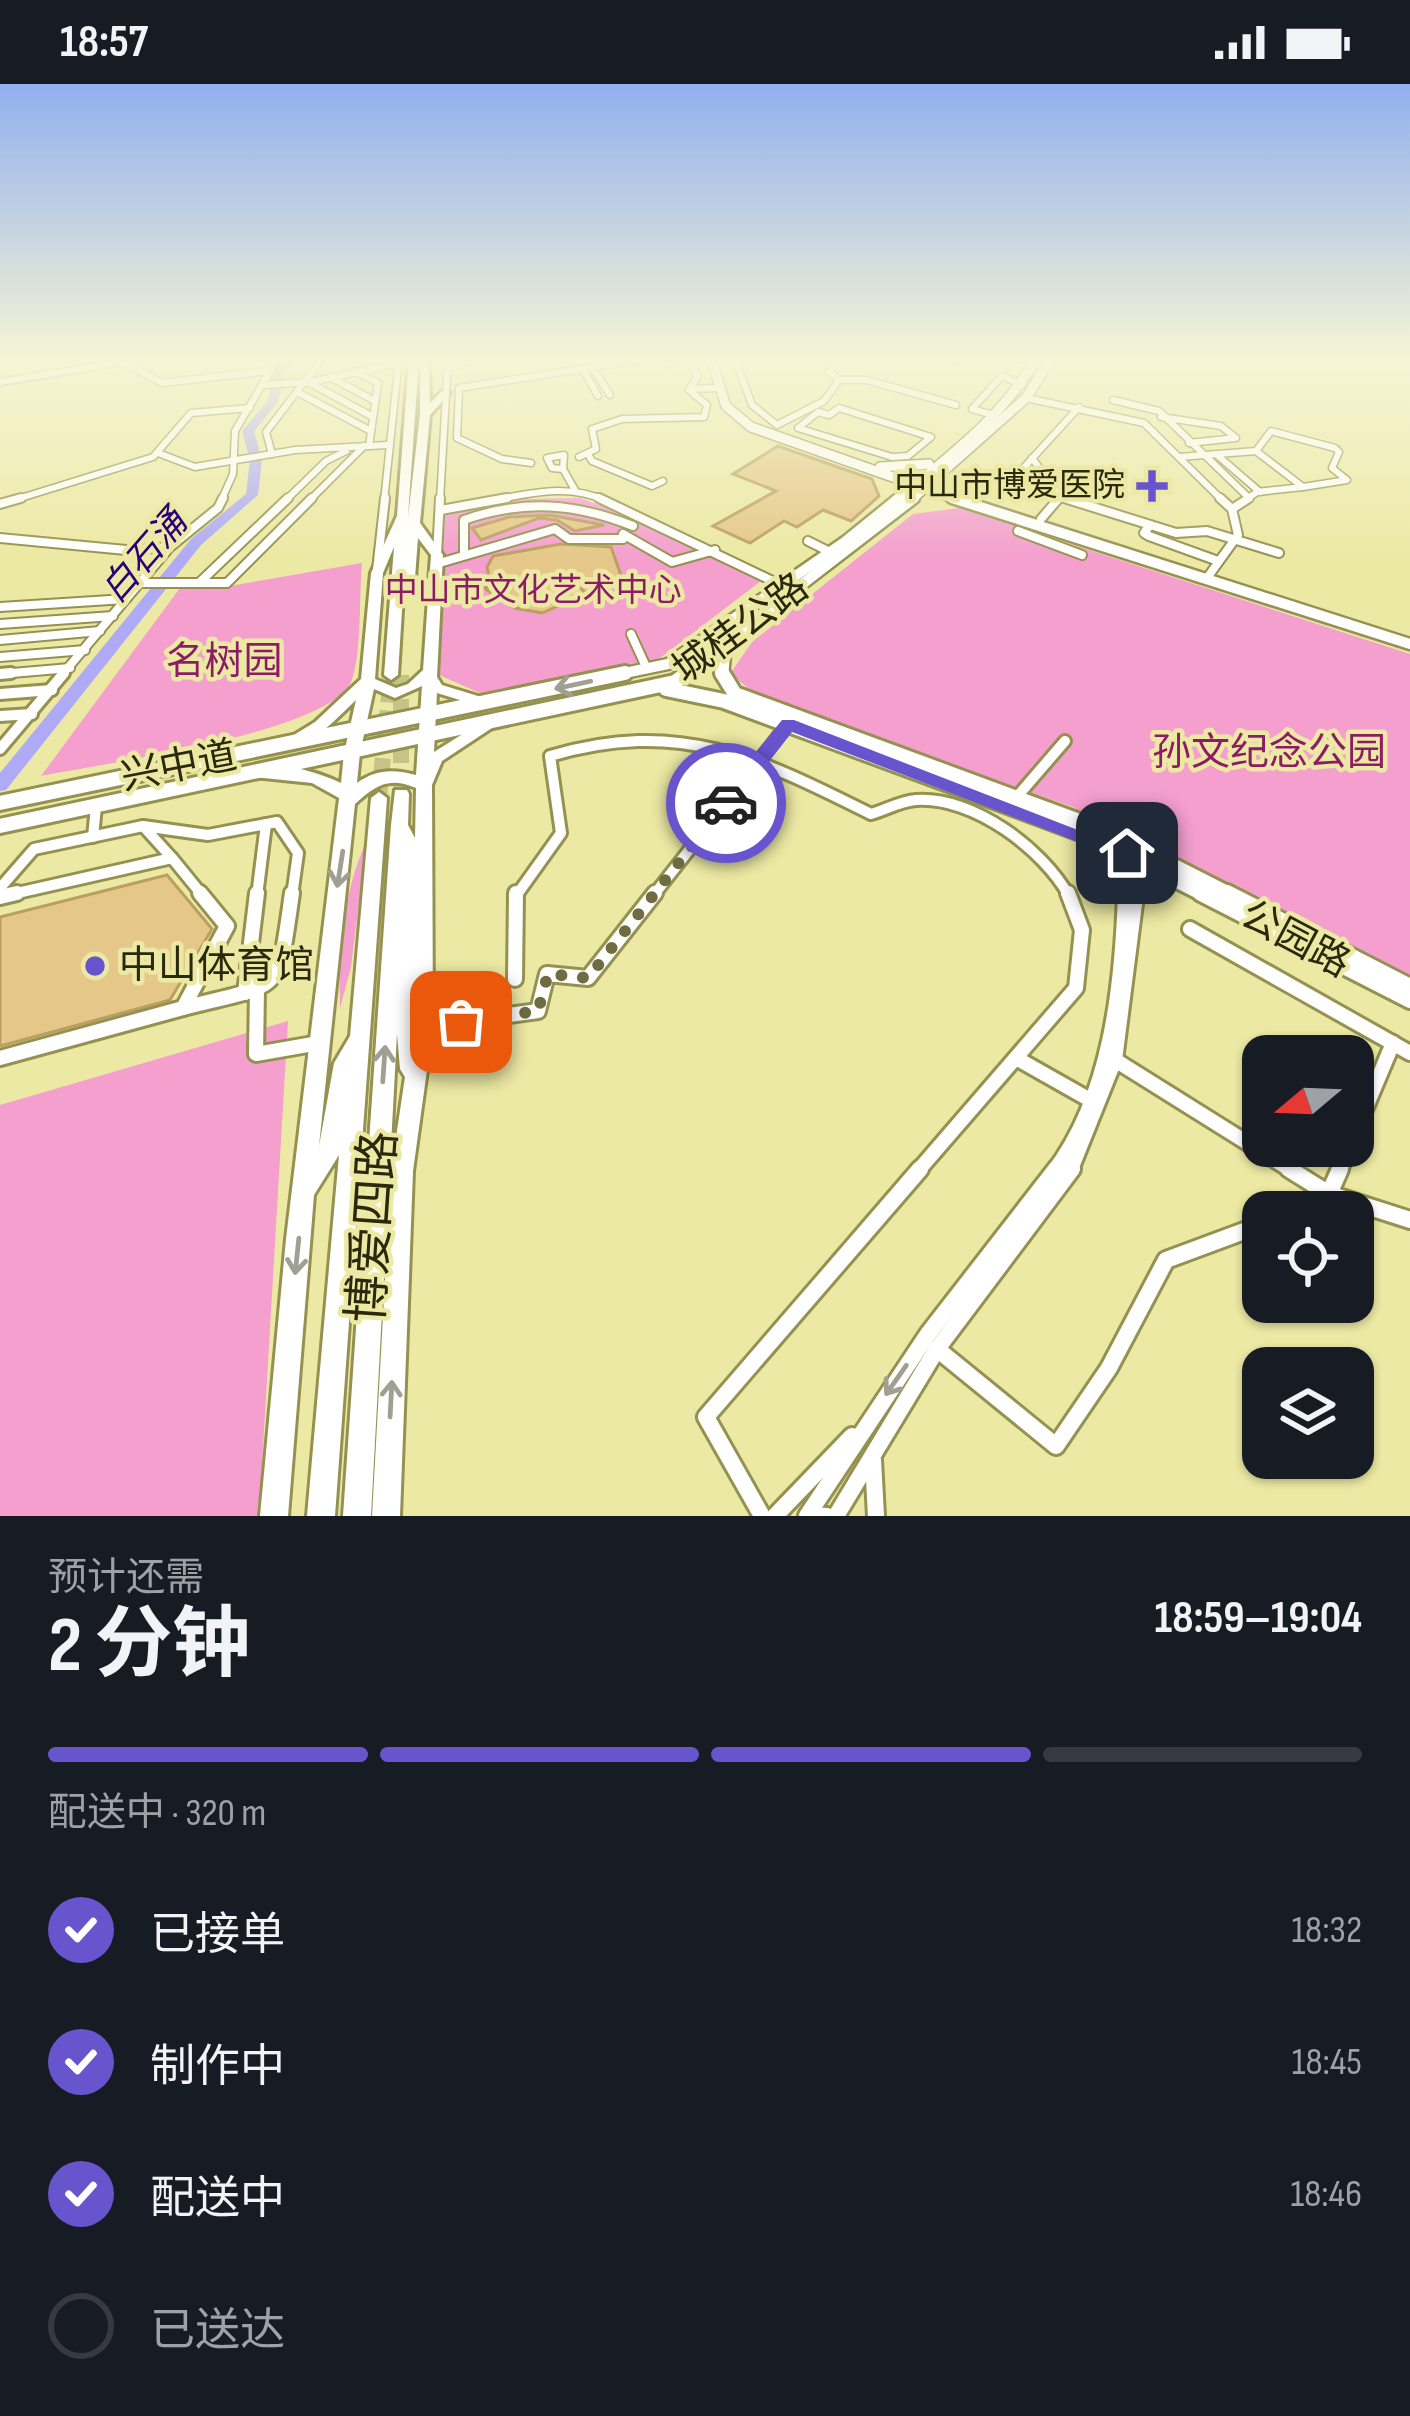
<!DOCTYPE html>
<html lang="zh">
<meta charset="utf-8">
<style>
body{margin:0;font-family:"Sofia Sans Condensed","Noto Sans SC",sans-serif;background:#20242c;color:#f1f3f6;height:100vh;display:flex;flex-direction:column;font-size:45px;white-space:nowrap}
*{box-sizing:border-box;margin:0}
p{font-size:39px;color:#9ea1a6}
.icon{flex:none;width:66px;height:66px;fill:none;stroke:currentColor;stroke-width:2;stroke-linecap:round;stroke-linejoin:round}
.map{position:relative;height:1432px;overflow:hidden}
.panel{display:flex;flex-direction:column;background:#171b24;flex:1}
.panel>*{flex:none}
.needle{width:78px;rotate:251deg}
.fabs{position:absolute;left:1242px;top:951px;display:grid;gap:24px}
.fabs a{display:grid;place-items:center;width:132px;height:132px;border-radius:24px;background:#171b24;box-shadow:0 3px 9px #0004;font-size:60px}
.pin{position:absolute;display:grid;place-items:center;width:102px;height:102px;color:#fff;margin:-51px;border-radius:24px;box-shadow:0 6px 18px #0006}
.courier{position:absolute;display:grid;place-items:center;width:120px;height:120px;margin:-60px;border:9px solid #6855ce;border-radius:50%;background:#fff;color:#222;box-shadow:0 3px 15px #0007}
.headline em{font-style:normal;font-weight:700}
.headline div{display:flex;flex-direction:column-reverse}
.headline{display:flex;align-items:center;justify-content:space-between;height:204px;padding:0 48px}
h1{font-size:78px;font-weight:700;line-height:90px}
.bar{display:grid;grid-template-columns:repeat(4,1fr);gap:18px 12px;align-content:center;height:144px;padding:0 48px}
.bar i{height:15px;border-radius:9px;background:#363941}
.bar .current{background:#6855ce}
.bar p{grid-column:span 4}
ol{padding:0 48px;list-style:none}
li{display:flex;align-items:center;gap:36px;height:132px}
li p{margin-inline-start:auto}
li .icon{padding:12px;border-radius:50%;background:#6855ce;color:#fff;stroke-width:4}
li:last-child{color:#9ea1a6}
li i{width:66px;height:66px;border:6px solid #363941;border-radius:50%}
.status{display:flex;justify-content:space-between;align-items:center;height:84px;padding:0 60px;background:#171b24;direction:ltr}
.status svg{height:33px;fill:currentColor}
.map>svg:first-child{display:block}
.green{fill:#f49fce}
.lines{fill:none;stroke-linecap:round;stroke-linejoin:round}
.river{fill:#aeaaf6;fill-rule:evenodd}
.building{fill:#e5c889;stroke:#bb9f60;stroke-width:3}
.highway-tunnel{stroke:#c5c386;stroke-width:16;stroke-dasharray:16 8;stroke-linecap:butt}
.minor-far4-casing{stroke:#959150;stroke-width:9}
.minor-far3-casing{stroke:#959150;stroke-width:12}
.minor-far2-casing{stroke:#959150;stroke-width:16}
.minor-far1-casing{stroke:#959150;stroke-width:20}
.minor-casing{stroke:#959150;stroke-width:22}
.major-far3-casing{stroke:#959150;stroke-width:12}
.major-far2-casing{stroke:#959150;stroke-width:15}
.major-far1-casing{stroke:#959150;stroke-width:20}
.major-casing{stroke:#959150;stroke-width:22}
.highway-casing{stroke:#959150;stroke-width:6}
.minor-far4{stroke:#fff;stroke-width:6}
.minor-far3{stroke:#fff;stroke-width:8}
.minor-far2{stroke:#fff;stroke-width:10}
.minor-far1{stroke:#fff;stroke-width:14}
.minor{stroke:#fff;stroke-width:16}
.major-far3{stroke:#fff;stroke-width:9}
.major-far2{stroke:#fff;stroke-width:10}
.major-far1{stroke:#fff;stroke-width:14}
.major{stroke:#fff;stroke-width:16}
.highway{fill:#fff;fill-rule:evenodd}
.oneway{stroke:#a09f92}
.route{fill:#6855ce}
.done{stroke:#6f6c42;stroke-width:12;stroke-dasharray:0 21.6}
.poi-dot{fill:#6855ce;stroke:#ece9a4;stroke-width:4.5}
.labels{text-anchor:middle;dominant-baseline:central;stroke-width:9;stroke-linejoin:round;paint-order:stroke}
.far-poi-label{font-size:33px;fill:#2b290d;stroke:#ece9a4;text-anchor:end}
.far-park-label{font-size:33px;fill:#8d1c66;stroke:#ece9a4}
.far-water-label{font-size:36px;font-style:italic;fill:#2b0074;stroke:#ece9a4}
.street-label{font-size:39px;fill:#2b290d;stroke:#ece9a4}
.park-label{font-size:39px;fill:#8d1c66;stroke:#ece9a4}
.poi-label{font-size:39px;fill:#2b290d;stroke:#ece9a4;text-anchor:start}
.near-street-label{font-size:48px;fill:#2b290d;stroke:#ece9a4}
</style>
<div class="status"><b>18:57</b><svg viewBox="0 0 49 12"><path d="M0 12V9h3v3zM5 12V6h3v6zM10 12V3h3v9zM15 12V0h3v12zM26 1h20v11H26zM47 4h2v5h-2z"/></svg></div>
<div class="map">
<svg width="1410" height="1432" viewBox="0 0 1410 1432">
<rect width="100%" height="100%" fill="#ece9a4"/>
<g class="green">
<polygon points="580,414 649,439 761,497 660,574 482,610 437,590 445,428 526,415"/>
<polygon points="959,424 1410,570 1410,898 1073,723 765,617 730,590 752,558 913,430"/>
<path d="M362,479C359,509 362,572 351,598C329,649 99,680 41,692L180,504L230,502Z"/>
<path d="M366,758L351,883L340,924C338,865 343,810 366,758Z"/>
<polygon points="288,937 259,1432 0,1432 0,1021"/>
</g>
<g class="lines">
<polygon class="river" points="285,275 295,275 285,287 278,318 254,347 262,376 258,411 201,461 6,706 0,707 0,689 191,455 246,410 250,376 242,347 268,317 275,286"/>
</g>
<g class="building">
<polygon points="778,362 872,395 879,412 851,437 823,426 797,443 784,437 750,459 713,442 776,407 733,390"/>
<polygon points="549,431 604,441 575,447 557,436 539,434 481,456 472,444 509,433"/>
<polygon points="561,460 611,463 623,497 581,503 585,510 542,529 515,524 484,504 491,502 487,483 493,472"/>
<polygon points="167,791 212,845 170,916 0,962 0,833"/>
</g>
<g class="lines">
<g class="highway-tunnel">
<polyline points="401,591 401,710"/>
<polyline points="379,714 391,591"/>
</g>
<defs>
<g id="minor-far4">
<polyline points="735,275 752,321 777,341"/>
<polyline points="955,275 960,277"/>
<polyline points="1018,275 1059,275"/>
<polyline points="124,278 162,299 268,287"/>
<polyline points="670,280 677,275"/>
<polyline points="448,285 474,275"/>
<polyline points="594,286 610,311"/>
<polyline points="354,287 378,299 369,362"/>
<polyline points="584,287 598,312"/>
<polyline points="330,293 375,317"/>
<polyline points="839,296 829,287 842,275"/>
<polyline points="0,298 141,275"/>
<polyline points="308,298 373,333"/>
<polyline points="263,301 311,298 399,279"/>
<polyline points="689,305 719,304"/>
<polyline points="297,308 371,347"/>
<polyline points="1026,314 1144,339 1223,417"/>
<polyline points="1113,316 1159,327 1249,414"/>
<polygon points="839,324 931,353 908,372 892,373 798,344 818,328 829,331"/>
<polyline points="993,331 972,325 1002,292 1022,301"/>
<polyline points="1161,333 1221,342 1236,354 1189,359"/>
<polyline points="779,340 824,317 839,296 867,296 956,321"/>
<polyline points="1256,367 1271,347 1335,364 1339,368 1332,384 1347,396 1303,403"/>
<polyline points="158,369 195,383 295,366 387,361"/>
<polyline points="272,370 266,348 322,275"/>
<polyline points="588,370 592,377 652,402 663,397"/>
<polygon points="564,371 563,385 552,384 547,374"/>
<polyline points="1217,371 1260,408"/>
<polyline points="579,373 596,365 592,345 622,335 704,333 707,321 689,306 698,292 688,275"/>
<polyline points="1179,373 1256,367 1303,403 1257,408 1244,417"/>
<polyline points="1032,374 1060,412 1056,417"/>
<polyline points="531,379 502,375 457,354 459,304 645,275"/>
<polyline points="563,385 575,406"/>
<polygon points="1003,388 1018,390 1024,397 1001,400 994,393"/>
<polyline points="1018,390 1079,323"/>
<polyline points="1022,400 1074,417"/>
<polyline points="11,417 153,373 191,329 250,324"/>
<polyline points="221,417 233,390 235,347 277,275"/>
<polyline points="285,417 326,377 346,367"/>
<polyline points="309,417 364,362"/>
<polyline points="384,417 399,275"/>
<polyline points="440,417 448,275"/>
<path d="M491,417C528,409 570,399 606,417"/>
</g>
<g id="minor-far3">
<polyline points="599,414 781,501"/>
<polyline points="1064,414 1176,449 1207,447 1279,469"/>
<polyline points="0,420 21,414"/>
<polyline points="1232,425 1249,414"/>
<polyline points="441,426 507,414"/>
<polyline points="1041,435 1059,414"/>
<polyline points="1150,441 1144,449 1149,452 1218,477"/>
<polyline points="1018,447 1082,471"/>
<polyline points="623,450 672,478 715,466"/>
<polyline points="0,454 126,466 170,463"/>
<polyline points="808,457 830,468"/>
<polyline points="437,471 440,414"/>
<path d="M464,471V436C524,415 575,419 633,442"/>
<polyline points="436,480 555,445 569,455 623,455"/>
<polyline points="377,486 385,414"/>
<polyline points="1207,494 1238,451 1232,425 1220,414"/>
<polyline points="200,498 288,414"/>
<polyline points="139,499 227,499 312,414"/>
<polyline points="0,523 126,515"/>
<polyline points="0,540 113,532"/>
<polyline points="631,550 647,585"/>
<polyline points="0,556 100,547"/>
<polyline points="0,573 85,566"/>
<polyline points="0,590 70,584"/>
<polyline points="61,592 170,463 218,424 223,414"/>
</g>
<g id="minor-far2">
<polyline points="0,590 11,589"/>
<polyline points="0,610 52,606"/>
<polyline points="0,632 32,630"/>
<polyline points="0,665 64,589"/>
<polyline points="1015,715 1065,657"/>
<polyline points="143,742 172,774"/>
<polyline points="93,753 96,722"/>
<polyline points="1096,757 1125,800 1125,812"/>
<polyline points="0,804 34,765 143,742 208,751 277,738 298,769 292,812"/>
<polyline points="4,812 172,774 203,812"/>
<polyline points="257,812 266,740"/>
<path d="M516,812L561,749L550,672C678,634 757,673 871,730C886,726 900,717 916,716C973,712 1043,765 1069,812"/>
<polyline points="653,812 788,640"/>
<polyline points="1136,812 1173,792"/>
</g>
<g id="minor-far1">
<polyline points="0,813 17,809"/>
<polyline points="1190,845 1410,969"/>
<polyline points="515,895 516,809"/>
<polyline points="257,905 256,970 319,959"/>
<polyline points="245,909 257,809"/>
<path d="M183,924C284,898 277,914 292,809"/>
<polyline points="423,943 538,927 547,890 588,894 655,809"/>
<polyline points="0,974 183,924 227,842 200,809"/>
<polyline points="1016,974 1092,1017"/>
<polyline points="1115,976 1294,1088"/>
<polyline points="1353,1054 1393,959"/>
<polyline points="917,1088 1076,904 1082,846 1068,809"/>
<path d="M1053,1088C1111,1012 1122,901 1125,809"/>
<polyline points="1070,1088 1115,976 1136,812 1141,809"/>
<polyline points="1339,1088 1350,1062"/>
</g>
<g id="minor">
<polyline points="1289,1085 1329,1110 1340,1085"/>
<polyline points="1291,1128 1329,1110 1410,1136"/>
<polyline points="937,1265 1056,1362 1109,1284 1166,1176 1263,1140"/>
<polyline points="873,1376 876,1432"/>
<polyline points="808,1431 827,1432"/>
<polyline points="762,1432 706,1333 920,1085"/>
<polyline points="775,1432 852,1352"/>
<polyline points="807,1432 928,1250 1056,1085"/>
<polyline points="836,1432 937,1265 1072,1085"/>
</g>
<g id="major-far3">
<polyline points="711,275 726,322 751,343 961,417"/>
<polyline points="880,383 929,380"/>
<path d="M895,417C947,374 1002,334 1036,275"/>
<polyline points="910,417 1026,314 1051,275"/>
</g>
<g id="major-far2">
<polyline points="952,414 1410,560"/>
<polyline points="610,592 668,580 846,457 899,414"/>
<polyline points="683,592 914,414"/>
<polyline points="723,592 726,561"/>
</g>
<g id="major-far1">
<polyline points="722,589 735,610 1093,742 1145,767"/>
<polyline points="666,605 724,617 1091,753 1207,812"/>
<polyline points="0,719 625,589"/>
<polyline points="0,742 675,598 687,589"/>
<polyline points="1176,783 1233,812"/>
</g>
<g id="major">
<polyline points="1201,809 1410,916"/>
<polyline points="1227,809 1410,903"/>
</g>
<path id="highway" d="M409,275H419L408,433L420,330V275L429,276L430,319L442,307L450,309L430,331L420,439L443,471L437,593L442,601L491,616L493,619L486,624L437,609L434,668L488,634L493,633L501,638L442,677L432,701L433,943L413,1087L400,1432H372L391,1087L405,993L400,985L397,950L371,1432H343L391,741L395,706H407L409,710L408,741L415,754L416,704C388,692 375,702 355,720L319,1062L334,979L350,952L371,714L379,708L387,714L335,1432H307L339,1071L314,1111L288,1432H260L286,1155L339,714L312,699L254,693L246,687C266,672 319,688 341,699L344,669L356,616C336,635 309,666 278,666L276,662L315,638L361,595L371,489L397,432ZM418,454L431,471L423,586L408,600L396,604L375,595L383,489L394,463L384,591L391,596L398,591L403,510H412L414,507ZM422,602L416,691C394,685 376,685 357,699L360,669L374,605L395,614Z"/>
</defs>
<use href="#minor-far4" class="minor-far4-casing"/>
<use href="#minor-far3" class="minor-far3-casing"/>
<use href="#minor-far2" class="minor-far2-casing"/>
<use href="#minor-far1" class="minor-far1-casing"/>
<use href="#minor" class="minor-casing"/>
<use href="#major-far3" class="major-far3-casing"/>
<use href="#major-far2" class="major-far2-casing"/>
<use href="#major-far1" class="major-far1-casing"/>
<use href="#major" class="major-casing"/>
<use href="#highway" class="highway-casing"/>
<use href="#minor-far4" class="minor-far4"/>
<use href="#minor-far3" class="minor-far3"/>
<use href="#minor-far2" class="minor-far2"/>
<use href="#minor-far1" class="minor-far1"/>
<use href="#minor" class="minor"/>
<use href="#major-far3" class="major-far3"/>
<use href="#major-far2" class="major-far2"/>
<use href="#major-far1" class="major-far1"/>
<use href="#major" class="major"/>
<use href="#highway" class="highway"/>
</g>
<defs><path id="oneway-shaft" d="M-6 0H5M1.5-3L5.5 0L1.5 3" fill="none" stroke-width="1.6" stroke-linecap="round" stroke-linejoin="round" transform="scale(3)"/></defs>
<g class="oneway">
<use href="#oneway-shaft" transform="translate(573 601) rotate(168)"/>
<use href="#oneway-shaft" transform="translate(340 785) rotate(99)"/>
<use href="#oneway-shaft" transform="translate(384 980) rotate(-86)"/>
<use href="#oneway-shaft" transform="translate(297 1172) rotate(96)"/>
<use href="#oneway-shaft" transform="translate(896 1296) rotate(125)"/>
<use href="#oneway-shaft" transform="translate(391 1315) rotate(-87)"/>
</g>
<linearGradient id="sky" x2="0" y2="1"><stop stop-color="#91b0ee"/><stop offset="0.58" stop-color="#f6f5d6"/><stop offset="1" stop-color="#f6f5d6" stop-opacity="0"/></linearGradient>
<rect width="1410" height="475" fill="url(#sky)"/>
<polygon class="route" points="782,636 794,636 1137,769 1134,774 1120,774 792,648 733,724 719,724 719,714"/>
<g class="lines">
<polyline class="done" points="461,938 538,927 548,890 588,894 726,719"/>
</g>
<g class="poi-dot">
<path d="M1146 384h12v12h12v12h-12v12h-12v-12h-12v-12h12z"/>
<circle cx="95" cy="882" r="12"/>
</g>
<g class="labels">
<g class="far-poi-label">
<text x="1125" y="402">中山市博爱医院</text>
</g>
<g class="far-park-label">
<text x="533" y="507">中山市文化艺术中心</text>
</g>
<g class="far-water-label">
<text transform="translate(145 473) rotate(-49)">白石涌</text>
</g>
<g class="street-label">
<text transform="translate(741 545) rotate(-36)">城桂公路</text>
<text transform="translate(179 683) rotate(-11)">兴中道</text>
<text transform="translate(1295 856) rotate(28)">公园路</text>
</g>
<g class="park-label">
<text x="224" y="578">名树园</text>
<text x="1269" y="669">孙文纪念公园</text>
</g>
<g class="poi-label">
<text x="119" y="882">中山体育馆</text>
</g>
<g class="near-street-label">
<text transform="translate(374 1143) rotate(-86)">博爱四路</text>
</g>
</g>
</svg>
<div class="fabs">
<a><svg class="needle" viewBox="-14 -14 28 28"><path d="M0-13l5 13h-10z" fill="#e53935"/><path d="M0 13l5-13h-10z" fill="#9ea1a6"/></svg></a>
<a><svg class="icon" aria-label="locate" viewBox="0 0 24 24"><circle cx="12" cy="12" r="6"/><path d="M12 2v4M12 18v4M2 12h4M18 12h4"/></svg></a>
<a><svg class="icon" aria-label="layers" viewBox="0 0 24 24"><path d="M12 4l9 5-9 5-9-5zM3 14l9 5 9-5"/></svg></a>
</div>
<div class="pin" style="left:461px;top:938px;background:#ea580c"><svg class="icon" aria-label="bag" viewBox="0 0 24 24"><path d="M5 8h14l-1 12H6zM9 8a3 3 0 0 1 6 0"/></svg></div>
<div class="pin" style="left:1127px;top:769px;background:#1f2937"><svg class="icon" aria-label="home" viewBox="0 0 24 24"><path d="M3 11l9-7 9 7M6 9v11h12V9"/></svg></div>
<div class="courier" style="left:726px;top:719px"><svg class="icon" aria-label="car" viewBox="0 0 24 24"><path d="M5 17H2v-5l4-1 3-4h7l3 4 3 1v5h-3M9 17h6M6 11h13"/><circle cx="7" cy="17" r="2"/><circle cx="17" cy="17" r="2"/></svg></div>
</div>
<section class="panel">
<div class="headline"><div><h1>2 分钟</h1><p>预计还需</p></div><em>18:59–19:04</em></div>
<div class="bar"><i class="current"></i><i class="current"></i><i class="current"></i><i></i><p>配送中 · 320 m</p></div>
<ol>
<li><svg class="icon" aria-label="check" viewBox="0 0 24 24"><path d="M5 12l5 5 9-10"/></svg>已接单<p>18:32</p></li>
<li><svg class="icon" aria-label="check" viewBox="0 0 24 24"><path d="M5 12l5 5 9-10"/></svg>制作中<p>18:45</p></li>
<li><svg class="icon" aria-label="check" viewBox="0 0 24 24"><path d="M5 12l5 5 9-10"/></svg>配送中<p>18:46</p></li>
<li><i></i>已送达</li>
</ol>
</section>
